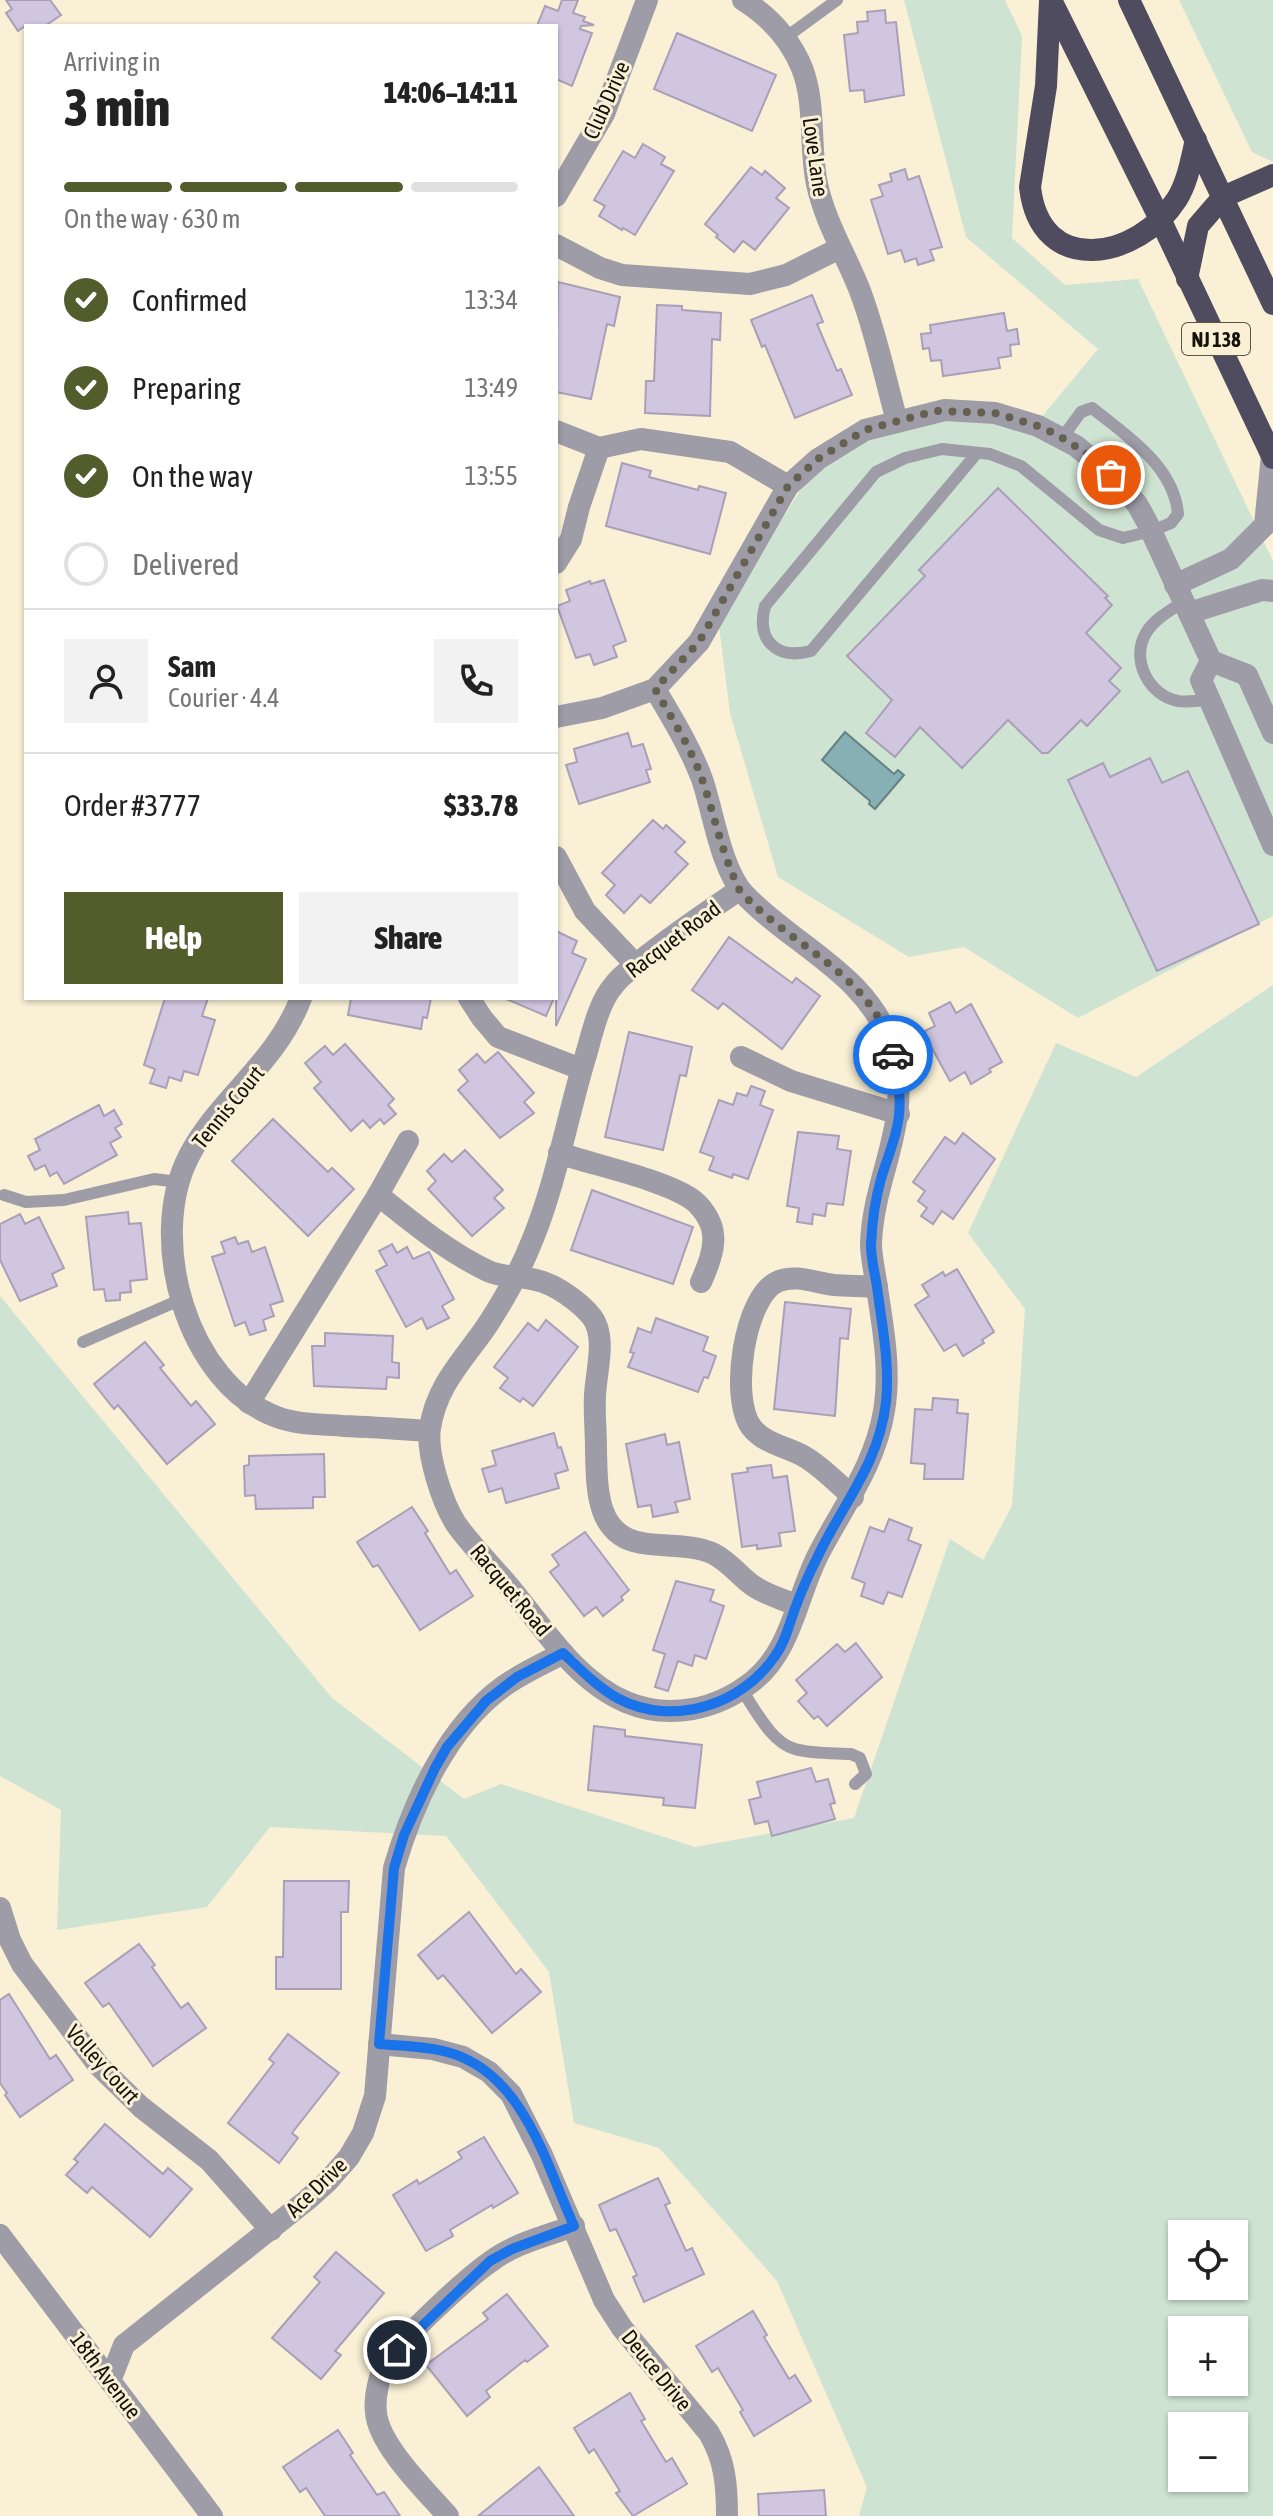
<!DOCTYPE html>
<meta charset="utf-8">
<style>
body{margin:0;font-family:"Asap Condensed",sans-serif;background:#f2f2f2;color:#222;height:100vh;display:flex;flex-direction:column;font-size:30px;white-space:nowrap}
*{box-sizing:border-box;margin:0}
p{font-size:26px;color:#767676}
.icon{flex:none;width:44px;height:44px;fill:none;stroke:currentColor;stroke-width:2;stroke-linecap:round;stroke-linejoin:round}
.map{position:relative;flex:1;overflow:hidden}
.panel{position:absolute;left:24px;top:24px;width:534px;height:976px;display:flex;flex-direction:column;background:#fff;border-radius:0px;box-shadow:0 2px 6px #0004}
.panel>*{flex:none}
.fabs{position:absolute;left:1168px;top:2220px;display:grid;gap:16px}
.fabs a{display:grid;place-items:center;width:80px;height:80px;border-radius:0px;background:#fff;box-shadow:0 2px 6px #0004;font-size:40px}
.pin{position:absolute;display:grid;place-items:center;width:68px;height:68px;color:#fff;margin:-34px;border:4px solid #fff;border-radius:50%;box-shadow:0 2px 8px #0007}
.courier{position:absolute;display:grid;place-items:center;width:80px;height:80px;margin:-40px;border:6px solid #1a73e8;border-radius:50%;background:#fff;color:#222;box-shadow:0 2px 10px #0007}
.overview em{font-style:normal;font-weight:800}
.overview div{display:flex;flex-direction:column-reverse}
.overview{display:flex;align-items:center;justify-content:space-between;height:136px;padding:0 40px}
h1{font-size:52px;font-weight:800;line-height:60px}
.bar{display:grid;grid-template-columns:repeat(4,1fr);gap:12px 8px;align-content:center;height:96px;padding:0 40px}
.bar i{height:10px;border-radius:6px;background:#e0e0e0}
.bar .active{background:#535c2b}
.bar p{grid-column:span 4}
.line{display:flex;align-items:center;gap:20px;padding:0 40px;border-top:2px solid #e0e0e0}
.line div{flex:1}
.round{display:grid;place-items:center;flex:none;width:84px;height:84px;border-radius:0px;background:#f2f2f2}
ol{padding:0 40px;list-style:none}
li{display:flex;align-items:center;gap:24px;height:88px}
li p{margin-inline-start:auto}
li .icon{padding:8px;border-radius:50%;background:#535c2b;color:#fff;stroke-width:4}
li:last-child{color:#767676}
li i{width:44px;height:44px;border:4px solid #e0e0e0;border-radius:50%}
.primary-button{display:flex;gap:16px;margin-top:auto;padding:16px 40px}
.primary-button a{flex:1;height:92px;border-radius:0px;background:#535c2b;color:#fff;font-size:32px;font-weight:800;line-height:92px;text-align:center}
.primary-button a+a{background:#f2f2f2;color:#222}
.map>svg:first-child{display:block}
.green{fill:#cfe3d2;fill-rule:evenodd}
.water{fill:#87b0b5;stroke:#658181;stroke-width:2}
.building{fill:#d1c6e0;stroke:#a99fb7;stroke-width:2}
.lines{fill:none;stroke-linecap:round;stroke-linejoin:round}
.service{stroke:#9e9ca7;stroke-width:12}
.minor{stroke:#9e9ca7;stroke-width:22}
.tertiary{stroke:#9e9ca7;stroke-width:22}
.trunk{stroke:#504c60;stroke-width:22}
.done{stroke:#656050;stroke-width:8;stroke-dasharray:0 14.4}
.route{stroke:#1a73e8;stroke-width:10}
.labels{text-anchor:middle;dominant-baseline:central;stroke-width:6;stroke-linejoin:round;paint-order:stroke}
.shield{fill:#f9f0d5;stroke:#595546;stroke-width:2}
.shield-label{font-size:20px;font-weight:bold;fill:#151209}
.street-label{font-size:22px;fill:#151209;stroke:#f9f0d5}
</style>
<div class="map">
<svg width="1273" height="2516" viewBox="0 0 1273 2516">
<rect width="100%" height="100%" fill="#f9f0d5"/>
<g class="green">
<polygon points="904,0 1005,0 1022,36 1012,238 1065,285 1138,279 1273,561 1273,916 1078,1018 964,947 909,957 778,877 730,713 718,618 822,457 895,414 1036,424 1098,349 966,237"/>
<polygon points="1179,0 1273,0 1273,162 1252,152"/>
<path d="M1273,985V2516H859L867,2487L777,2281L659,2148L574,2123L549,1972L446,1836L270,1827L207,1907L57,1930L61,1810L0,1776V1296L332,1698L464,1799L501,1784L695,1847L854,1818L950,1539L983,1560L1012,1506L1025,1309L968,1233L1056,1043L1136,1077ZM1182,2234H1234V2286H1182ZM1182,2330H1234V2382H1182ZM1182,2426H1234V2478H1182Z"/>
</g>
<polygon class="water" points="845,732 894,774 898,770 904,775 875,809 869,804 870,801 822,760"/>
<g class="building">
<polygon points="6,0 50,0 61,15 45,26 25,26 18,31 6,13 12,9"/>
<polygon points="562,0 578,0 573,13 585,17 583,21 594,25 581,26 580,29 592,33 572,86 556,79 556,26 537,26 545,6 558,11"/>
<polygon points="885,10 886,23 896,22 904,95 865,102 864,90 850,91 844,35 858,33 857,22 868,21 867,12"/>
<polygon points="677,33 776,75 752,131 654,89"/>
<polygon points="643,144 665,157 661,164 674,171 635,235 623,228 622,230 599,216 605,206 594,200 623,151 635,158"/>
<polygon points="751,167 762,175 765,171 785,188 776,198 789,208 755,250 743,241 734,252 716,237 718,235 705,224"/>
<polygon points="905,169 908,180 919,176 942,247 930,250 934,260 918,265 916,258 905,262 901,250 888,254 871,200 883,196 879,185 892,181 890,174"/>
<polygon points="558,282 620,297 614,326 607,324 591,399 556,392"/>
<polygon points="812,295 823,322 817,324 837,371 841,369 852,395 795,418 765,345 762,347 751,320"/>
<polygon points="657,305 682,306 682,310 721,313 720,340 712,339 710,416 645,413 646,381 654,381"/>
<polygon points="1004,313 1007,331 1017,329 1019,344 1010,345 1011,356 998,358 1000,368 943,376 941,360 931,361 929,348 923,349 921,334 931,333 930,325"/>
<polygon points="622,463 651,471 649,477 698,490 699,486 726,493 710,554 606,526"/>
<polygon points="998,488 1108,596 1105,598 1112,605 1086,633 1121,668 1109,681 1120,691 1087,726 1081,720 1048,753 1042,753 1008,720 962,768 920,727 895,757 866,733 892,700 847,656 925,576 919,570"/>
<polygon points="604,580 626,641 613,646 617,657 594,665 590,654 576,658 557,606 570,601 566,590 590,581 591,584"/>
<polygon points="628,733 632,747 643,744 651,769 646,770 650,782 579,804 566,765 577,762 574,749"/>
<polygon points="1150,758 1162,783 1188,771 1259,924 1157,971 1068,780 1103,763 1110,777"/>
<polygon points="653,820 663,829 666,825 685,842 675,852 688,864 650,903 641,895 624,913 606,895 615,885 602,873"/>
<polygon points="556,931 577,941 572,953 586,959 556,1026"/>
<polygon points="729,937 792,983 796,978 820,996 782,1049 723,1003 718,1009 692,990"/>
<polygon points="165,998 208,998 202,1016 215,1020 198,1075 184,1071 181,1081 169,1077 166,1088 150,1083 155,1069 144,1065"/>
<polygon points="351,998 431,998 427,1018 423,1017 421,1029 348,1015"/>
<polygon points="504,998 554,998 546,1016"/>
<polygon points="950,1002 956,1013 971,1004 1002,1062 989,1069 991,1072 971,1084 965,1072 950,1081 923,1032 935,1026 929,1013"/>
<polygon points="629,1032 692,1047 686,1076 680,1075 663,1150 605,1137"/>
<polygon points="345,1044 394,1099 388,1105 396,1114 384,1124 380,1119 370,1128 363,1120 351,1131 314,1088 321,1082 305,1063 325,1046 333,1055"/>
<polygon points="498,1052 534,1093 524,1102 534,1113 500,1138 458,1090 468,1081 459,1070 477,1054 485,1063"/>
<polygon points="751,1086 765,1091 760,1105 773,1110 748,1179 733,1174 732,1178 709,1170 714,1157 700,1152 719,1100 733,1105 737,1093 747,1096"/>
<polygon points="99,1105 104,1116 114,1110 122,1124 115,1128 121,1137 110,1143 117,1155 64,1184 57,1172 50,1176 45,1165 35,1170 28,1156 40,1150 35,1139"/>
<polygon points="273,1119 328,1172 332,1168 354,1189 308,1236 232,1161"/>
<polygon points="798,1132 839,1136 837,1149 851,1151 843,1205 827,1203 825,1216 813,1214 812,1224 797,1222 799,1208 787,1206"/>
<polygon points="963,1133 995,1159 953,1219 942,1211 933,1224 921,1216 927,1208 918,1201 925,1191 913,1182 945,1137 955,1144"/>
<polygon points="465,1150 503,1190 494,1198 504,1208 472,1236 428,1189 436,1181 427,1171 444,1154 452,1162"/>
<polygon points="592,1190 693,1227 673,1284 571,1250"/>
<polygon points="128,1212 129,1224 141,1223 147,1279 130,1281 131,1292 120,1293 120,1300 106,1301 104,1289 94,1290 86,1217"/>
<polygon points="20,1214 25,1224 39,1217 64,1268 52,1274 57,1286 20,1301 0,1260 0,1224"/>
<polygon points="235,1237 238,1244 248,1241 252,1252 265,1247 283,1301 270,1305 274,1316 263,1320 266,1330 250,1335 245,1322 235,1326 212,1257 225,1253 221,1242"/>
<polygon points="392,1244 397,1253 407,1247 413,1259 429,1252 454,1299 442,1306 449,1318 427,1329 422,1318 406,1327 376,1271 387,1265 379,1251"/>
<polygon points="957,1269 994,1332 982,1340 984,1343 963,1356 956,1344 944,1351 915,1305 929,1296 922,1285 943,1272 945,1276"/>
<polygon points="785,1302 851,1309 848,1339 840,1338 835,1416 774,1409"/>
<polygon points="656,1318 708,1337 703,1351 716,1356 708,1378 704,1377 698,1392 628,1367 634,1353 630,1352 638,1328 651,1333"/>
<polygon points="546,1320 578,1347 533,1406 523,1398 520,1402 500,1388 508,1378 494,1367 528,1323 538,1331"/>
<polygon points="325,1333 393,1336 392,1362 399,1363 399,1378 387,1377 386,1389 314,1386 312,1346 325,1346"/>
<polygon points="145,1342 164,1365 160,1368 191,1406 196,1401 215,1424 167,1464 118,1405 114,1409 94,1384"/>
<polygon points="933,1398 958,1400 957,1413 968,1414 963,1479 924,1479 925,1464 911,1463 915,1409 932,1410"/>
<polygon points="554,1433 558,1448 561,1447 568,1470 555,1474 559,1488 506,1503 502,1488 489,1492 482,1469 496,1465 492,1451"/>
<polygon points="665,1434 667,1445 679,1442 690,1499 675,1502 678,1512 653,1517 651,1505 638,1507 626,1444"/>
<polygon points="324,1454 325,1497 313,1497 313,1508 256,1509 255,1495 245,1496 244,1466 249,1465 249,1456"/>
<polygon points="771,1465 773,1478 787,1476 795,1531 779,1533 781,1546 757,1549 757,1545 742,1547 732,1474 748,1472 747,1468"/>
<polygon points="412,1507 428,1531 425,1533 450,1574 456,1570 473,1596 420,1630 378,1565 373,1567 357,1542"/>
<polygon points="889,1519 912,1528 908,1540 921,1545 902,1597 888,1592 883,1604 861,1596 865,1583 852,1578 870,1527 884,1532"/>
<polygon points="585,1532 629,1590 621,1597 623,1600 603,1616 596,1607 584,1616 550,1572 559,1565 552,1555"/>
<polygon points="676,1581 714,1590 710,1601 724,1606 706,1659 695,1655 692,1666 678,1661 668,1691 655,1687 665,1654 653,1650"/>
<polygon points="856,1643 882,1677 827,1726 818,1716 814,1719 798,1701 807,1693 796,1680 837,1644 845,1652"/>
<polygon points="594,1726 625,1730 625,1736 702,1745 695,1808 663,1805 664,1798 588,1790"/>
<polygon points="811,1768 816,1782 828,1779 835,1803 830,1804 835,1819 772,1836 768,1821 755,1824 749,1800 761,1797 757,1782"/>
<polygon points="284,1881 349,1881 348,1912 341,1912 341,1989 276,1989 276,1957 283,1957"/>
<polygon points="469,1912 516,1974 521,1969 541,1992 492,2033 443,1975 438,1979 418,1955"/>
<polygon points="139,1944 155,1965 152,1967 181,2008 188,2003 206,2028 153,2066 109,2003 103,2007 85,1983"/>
<polygon points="9,1994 50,2059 56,2055 73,2080 20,2117 5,2095 7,2093 0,2083 0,2000"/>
<polygon points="288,2034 339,2073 292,2133 298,2138 279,2163 228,2123 274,2063 269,2059"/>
<polygon points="105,2124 163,2174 168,2168 192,2189 150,2237 92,2187 87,2193 66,2175 78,2162 74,2159"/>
<polygon points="484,2137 518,2193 493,2208 492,2205 450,2230 453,2236 426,2251 393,2195 417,2180 419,2184 462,2158 458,2152"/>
<polygon points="658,2178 670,2203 665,2205 686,2251 692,2248 704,2274 644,2302 633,2277 637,2275 616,2229 610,2231 599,2205"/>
<polygon points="336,2252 384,2293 335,2351 341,2355 321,2379 272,2338 320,2282 314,2277"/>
<polygon points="507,2294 548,2346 527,2362 525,2360 486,2391 490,2397 467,2416 426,2365 488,2319 483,2313"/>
<polygon points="753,2311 767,2335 764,2337 789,2379 795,2375 811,2401 754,2436 740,2412 743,2410 718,2368 712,2372 696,2346"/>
<polygon points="630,2393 645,2419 641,2421 666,2462 672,2458 687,2484 633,2516 616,2493 620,2491 594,2449 589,2453 574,2428"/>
<polygon points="338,2430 353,2453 350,2455 377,2495 384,2492 400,2516 325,2516 306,2488 300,2492 283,2467"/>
<polygon points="539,2467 574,2516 478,2516"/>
<polygon points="824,2490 826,2516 759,2516 758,2494"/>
</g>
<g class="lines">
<g class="service">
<polyline points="785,38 837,0"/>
<path d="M977,453L811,651C777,660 756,641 765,606L876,472L905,458L942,449L990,454L1021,466L1099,530L1123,538L1152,531L1171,523L1178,514C1174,466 1126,435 1092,408L1081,412L1062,438"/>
<path d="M1183,602C1170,611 1154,619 1146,633C1130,659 1149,696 1178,701C1187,703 1200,700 1209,700"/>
<polyline points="4,1195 26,1202 64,1200 154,1179 179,1182"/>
<polyline points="83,1342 182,1299"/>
<path d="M741,1689C755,1708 770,1742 795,1749C812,1754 833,1753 851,1754L860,1758L866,1774L855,1784"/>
</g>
<g class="minor">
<path d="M743,0C770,17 790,39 802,68C816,104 809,146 817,184C825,222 846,255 860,291C876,333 885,378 897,421"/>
<polyline points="556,196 604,114 647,0"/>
<polyline points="556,245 600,268 622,275 750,284 786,275 840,248"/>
<polyline points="556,431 599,448 641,439 730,452 788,486"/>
<polyline points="556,563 571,539 579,507 599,448"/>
<polyline points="1175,585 1231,559 1265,525 1272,455"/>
<polyline points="1189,613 1262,590 1273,591"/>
<polyline points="1211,661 1201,680 1273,845"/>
<path d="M655,689C672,718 690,747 702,779C713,811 721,869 744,894C792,945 868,974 891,1045C915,1121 874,1170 871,1243C871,1258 875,1273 877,1288C883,1328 891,1370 884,1411C875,1465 844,1505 819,1553C797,1595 792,1650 753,1681C717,1710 669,1720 626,1702C574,1680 542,1625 507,1584C491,1565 471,1545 456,1524C442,1502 426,1453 430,1428C437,1382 467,1357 490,1321C506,1296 521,1269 532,1241C556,1183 567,1118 585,1058C592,1035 598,1003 614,985C620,976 631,969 639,962C671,936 705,913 739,890"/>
<polyline points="556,717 602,708 655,689 699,642 788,486 818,459 865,430 945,410 995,413 1038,426 1076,446 1111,475 1137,504 1147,522 1211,661 1247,675 1273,733"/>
<polyline points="556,857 585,911 636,965"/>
<path d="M301,998C276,1064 219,1098 189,1156C146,1239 187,1384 277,1417C298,1425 322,1424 344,1426C372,1427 400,1429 429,1431"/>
<polyline points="469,998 482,1018 498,1037 581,1069"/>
<polyline points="741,1057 791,1081 899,1114"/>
<path d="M559,1153C594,1165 661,1179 690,1198C701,1205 712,1221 713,1234C715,1250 707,1268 701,1282"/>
<path d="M378,1195C413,1223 448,1252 488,1271C503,1278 521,1276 536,1280C555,1284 580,1302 592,1317C607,1337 596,1372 595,1395C594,1413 596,1431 596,1450C597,1486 595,1536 642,1543C665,1547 693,1544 714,1554C729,1562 739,1575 752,1585C764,1594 782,1599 796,1605"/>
<polyline points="249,1403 378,1195 408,1141"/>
<path d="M853,1497C838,1484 822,1467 805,1457C788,1447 765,1444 752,1428C729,1400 744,1294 779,1281C798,1274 815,1283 834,1285C848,1286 863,1286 877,1287"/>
<polyline points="0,1908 10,1940 22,1964 99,2066 141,2107 209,2160 271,2230"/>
<path d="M379,2044L433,2049L463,2057L489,2072L511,2094L542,2155L604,2300L622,2328L709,2433C725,2460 727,2485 727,2516"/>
<path d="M110,2381L124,2345L307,2200L328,2181L349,2157L363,2133L375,2096L394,1868C413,1803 447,1727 504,1686C522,1673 543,1664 563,1653"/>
<path d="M448,2516C427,2492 378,2445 376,2412C374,2398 379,2377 385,2365C397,2342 467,2278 490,2262C513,2244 546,2236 574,2226"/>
</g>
<polyline class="tertiary" points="0,2235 212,2516"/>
<g class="trunk">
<polyline points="1051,0 1160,219 1273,458"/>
<polyline points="1129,0 1273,304"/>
<path d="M1050,1L1046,86L1030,187C1040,278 1138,260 1177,199C1188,181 1191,160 1196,140"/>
<polyline points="1187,279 1198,226 1223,197 1273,175"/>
</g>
</g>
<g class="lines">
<path class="done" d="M893,1055C876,976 791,947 741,892C736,886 734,877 731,870C719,841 713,811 703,782C692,749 672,719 655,689L699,642L788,486L818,459L865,430L935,411L995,413L1038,426L1058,435L1090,456L1111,475"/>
<path class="route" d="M397,2350L490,2261L512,2249L574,2226C545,2162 523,2072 447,2052C425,2046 402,2046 379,2044L394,1868L404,1835L435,1768L447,1747L486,1701L517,1677L563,1653C580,1669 598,1688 619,1699C673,1727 742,1705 775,1656C786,1641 789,1624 796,1606C802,1589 810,1572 818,1556C843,1503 879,1464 886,1402C890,1364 882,1325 877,1287C875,1274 871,1259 871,1245C872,1223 875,1200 881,1179C887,1158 897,1137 899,1115C901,1096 898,1074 893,1055"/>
</g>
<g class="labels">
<rect class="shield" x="1182" y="323" width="68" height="32" rx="6"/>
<g class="shield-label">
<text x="1216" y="339">NJ 138</text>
</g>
<g class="street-label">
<text transform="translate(606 100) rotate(-66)">Club Drive</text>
<text transform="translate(816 157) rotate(82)">Love Lane</text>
<text transform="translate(673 939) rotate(-37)">Racquet Road</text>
<text transform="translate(228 1107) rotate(-51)">Tennis Court</text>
<text transform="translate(511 1590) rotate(50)">Racquet Road</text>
<text transform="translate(103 2064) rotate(48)">Volley Court</text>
<text transform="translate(316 2187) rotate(-44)">Ace Drive</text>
<text transform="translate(657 2370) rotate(51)">Deuce Drive</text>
<text transform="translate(106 2375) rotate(53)">18th Avenue</text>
</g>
</g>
</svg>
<div class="fabs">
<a><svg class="icon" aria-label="locate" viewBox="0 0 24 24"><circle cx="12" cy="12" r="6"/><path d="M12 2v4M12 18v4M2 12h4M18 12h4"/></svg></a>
<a>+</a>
<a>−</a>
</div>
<div class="pin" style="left:1111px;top:475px;background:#ea580c"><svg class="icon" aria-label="bag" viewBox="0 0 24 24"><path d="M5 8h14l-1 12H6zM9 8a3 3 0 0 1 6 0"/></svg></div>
<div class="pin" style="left:397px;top:2350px;background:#1f2937"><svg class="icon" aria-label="home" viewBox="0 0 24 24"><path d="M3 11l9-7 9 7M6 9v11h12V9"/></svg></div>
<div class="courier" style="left:893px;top:1055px"><svg class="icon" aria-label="car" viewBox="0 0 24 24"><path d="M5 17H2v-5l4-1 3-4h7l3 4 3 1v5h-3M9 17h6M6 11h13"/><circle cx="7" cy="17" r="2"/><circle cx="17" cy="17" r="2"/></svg></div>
<section class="panel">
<div class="overview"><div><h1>3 min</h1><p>Arriving in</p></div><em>14:06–14:11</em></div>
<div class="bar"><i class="active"></i><i class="active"></i><i class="active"></i><i></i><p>On the way · 630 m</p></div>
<ol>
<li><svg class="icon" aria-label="check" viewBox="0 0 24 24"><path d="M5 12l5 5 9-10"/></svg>Confirmed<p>13:34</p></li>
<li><svg class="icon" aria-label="check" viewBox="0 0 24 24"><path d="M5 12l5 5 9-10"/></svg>Preparing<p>13:49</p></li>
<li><svg class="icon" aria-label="check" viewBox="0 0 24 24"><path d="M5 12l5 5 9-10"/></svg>On the way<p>13:55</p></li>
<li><i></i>Delivered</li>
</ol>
<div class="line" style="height:144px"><a class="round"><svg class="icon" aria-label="person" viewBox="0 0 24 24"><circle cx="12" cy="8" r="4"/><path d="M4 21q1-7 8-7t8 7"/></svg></a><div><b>Sam</b><p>Courier · 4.4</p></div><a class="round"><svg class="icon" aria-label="phone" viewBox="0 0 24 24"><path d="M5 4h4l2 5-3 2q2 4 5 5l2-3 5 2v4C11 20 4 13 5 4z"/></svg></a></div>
<div class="line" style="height:104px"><div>Order #3777</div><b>$33.78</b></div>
<div class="primary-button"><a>Help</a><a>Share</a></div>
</section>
</div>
